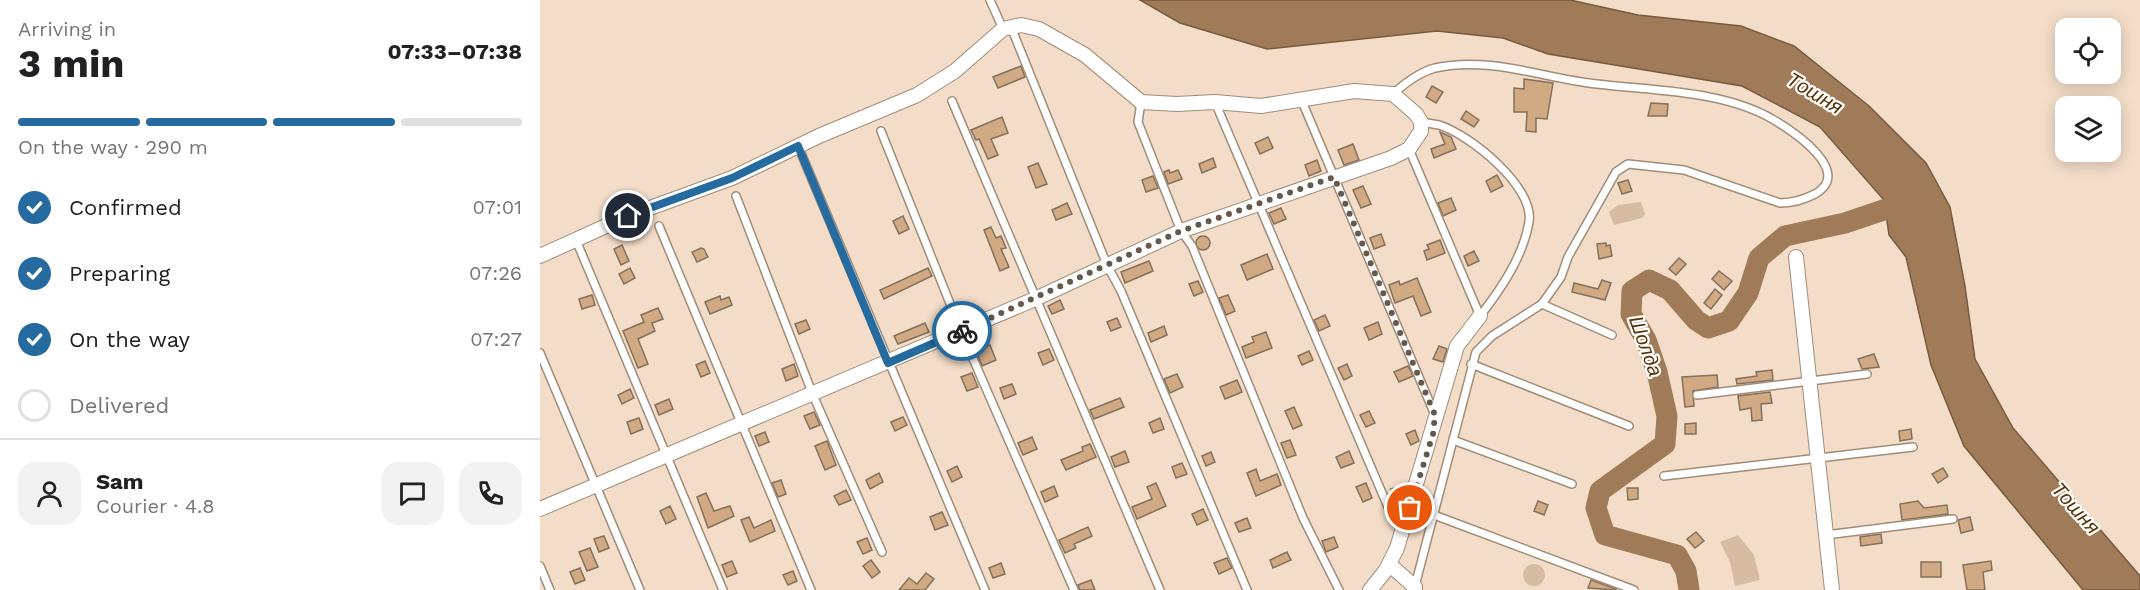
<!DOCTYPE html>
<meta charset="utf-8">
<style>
body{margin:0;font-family:"Work Sans",sans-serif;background:#f2f2f2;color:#202124;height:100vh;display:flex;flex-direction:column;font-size:22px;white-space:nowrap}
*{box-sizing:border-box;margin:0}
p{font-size:20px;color:#757577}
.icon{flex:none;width:33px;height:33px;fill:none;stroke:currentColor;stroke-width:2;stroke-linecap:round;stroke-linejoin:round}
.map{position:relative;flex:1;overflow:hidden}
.side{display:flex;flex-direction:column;background:#fff;width:540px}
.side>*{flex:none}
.buttons{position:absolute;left:1515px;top:18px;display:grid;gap:12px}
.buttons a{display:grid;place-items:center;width:66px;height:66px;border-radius:12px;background:#fff;box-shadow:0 3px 15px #0003;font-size:30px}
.pin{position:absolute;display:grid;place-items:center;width:51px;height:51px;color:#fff;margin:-26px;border:3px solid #fff;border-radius:50%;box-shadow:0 2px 6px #0007}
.courier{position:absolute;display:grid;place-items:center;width:60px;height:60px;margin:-30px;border:4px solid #256ba0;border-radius:50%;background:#fff;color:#222;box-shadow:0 2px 8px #0007}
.headline em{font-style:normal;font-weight:700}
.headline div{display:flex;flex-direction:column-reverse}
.headline{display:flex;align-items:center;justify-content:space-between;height:102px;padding:0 18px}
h1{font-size:39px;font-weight:700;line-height:45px}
.bar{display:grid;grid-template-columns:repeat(4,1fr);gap:9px 6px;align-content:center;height:72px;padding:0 18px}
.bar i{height:8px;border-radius:4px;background:#e0e0e0}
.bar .selected{background:#256ba0}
.bar p{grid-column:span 4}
.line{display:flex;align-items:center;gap:15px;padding:0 18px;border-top:2px solid #e0e0e0}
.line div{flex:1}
.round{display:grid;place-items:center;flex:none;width:63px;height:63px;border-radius:18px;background:#f2f2f2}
ol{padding:0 18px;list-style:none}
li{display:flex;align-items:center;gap:18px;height:66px}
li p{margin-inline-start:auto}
li .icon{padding:6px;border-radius:50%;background:#256ba0;color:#fff;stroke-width:4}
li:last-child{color:#757577}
li i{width:33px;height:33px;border:3px solid #e0e0e0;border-radius:50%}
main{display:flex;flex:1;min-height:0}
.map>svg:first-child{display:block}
.green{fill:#d5bba2}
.water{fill:#a07b57;stroke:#775b40;stroke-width:1.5}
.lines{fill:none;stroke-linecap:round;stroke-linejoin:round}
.river{stroke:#a07b57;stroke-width:21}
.building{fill:#d1aa84;stroke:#83705d;stroke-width:1.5}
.service-casing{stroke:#a08c78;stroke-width:10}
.minor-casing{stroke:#a08c78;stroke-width:16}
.service{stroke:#fff;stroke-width:7}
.minor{stroke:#fff;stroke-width:14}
.done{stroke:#65584c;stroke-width:6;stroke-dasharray:0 10.8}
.route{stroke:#256ba0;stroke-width:8}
.labels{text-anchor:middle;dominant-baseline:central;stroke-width:4.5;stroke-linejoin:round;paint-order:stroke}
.water-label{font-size:20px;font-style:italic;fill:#573100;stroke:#fff}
</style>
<main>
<section class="side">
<div class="headline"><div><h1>3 min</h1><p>Arriving in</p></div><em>07:33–07:38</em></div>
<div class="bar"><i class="selected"></i><i class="selected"></i><i class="selected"></i><i></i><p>On the way · 290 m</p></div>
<ol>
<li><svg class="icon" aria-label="check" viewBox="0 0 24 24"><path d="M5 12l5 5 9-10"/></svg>Confirmed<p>07:01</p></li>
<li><svg class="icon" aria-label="check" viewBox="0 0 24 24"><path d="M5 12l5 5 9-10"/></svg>Preparing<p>07:26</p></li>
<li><svg class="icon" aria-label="check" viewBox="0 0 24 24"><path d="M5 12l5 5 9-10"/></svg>On the way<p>07:27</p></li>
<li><i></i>Delivered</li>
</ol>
<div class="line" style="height:108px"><a class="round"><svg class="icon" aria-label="person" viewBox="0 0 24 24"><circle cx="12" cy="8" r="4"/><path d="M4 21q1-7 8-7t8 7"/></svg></a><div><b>Sam</b><p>Courier · 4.8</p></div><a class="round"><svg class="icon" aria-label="chat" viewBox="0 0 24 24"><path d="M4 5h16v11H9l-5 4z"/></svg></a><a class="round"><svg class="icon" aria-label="phone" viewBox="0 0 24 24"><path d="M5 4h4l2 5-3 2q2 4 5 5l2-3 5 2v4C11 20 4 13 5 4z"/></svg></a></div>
</section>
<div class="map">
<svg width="1600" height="590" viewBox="0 0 1600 590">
<rect width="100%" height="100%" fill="#f3ddc8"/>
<g class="green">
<polygon points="1101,202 1105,214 1102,218 1074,225 1069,212 1078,205"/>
<polygon points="1198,535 1214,555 1220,580 1195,586 1190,562 1180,542"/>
<circle cx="994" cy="575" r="11"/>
</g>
<polygon class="water" points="600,0 1030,0 1098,15 1201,26 1254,46 1329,106 1386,163 1410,207 1425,286 1435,359 1473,428 1600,576 1600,590 1543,590 1424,446 1391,365 1366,257 1349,235 1344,200 1280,127 1202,86 1008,54 963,38 897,31 727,49 640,23"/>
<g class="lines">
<polyline class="river" points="1149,590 1146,571 1137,555 1065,535 1056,508 1060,491 1125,444 1127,416 1117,372 1106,340 1091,314 1092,291 1109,280 1130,290 1156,320 1168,328 1189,321 1208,293 1219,258 1245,236 1305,223 1370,201"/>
</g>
<g class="building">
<polygon points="481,66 485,77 458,88 453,77"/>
<polygon points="984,79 1013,83 1007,119 996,118 996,132 986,131 987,112 974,112 974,88 984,89"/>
<polygon points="892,86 903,92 896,103 886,97"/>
<polygon points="1111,103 1128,104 1127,116 1108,116"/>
<polygon points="926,111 939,120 934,127 921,119"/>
<polygon points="462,117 468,133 451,139 458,155 448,159 439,139 436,140 431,130"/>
<polygon points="900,132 911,137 916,149 894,158 891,149 905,144"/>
<polygon points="728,137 733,148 720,154 715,143"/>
<polygon points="813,144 819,160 804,165 798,150"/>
<polygon points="673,158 676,167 662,173 659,164"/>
<polygon points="777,160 781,171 769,176 765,165"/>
<polygon points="498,163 507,184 496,188 488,167"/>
<polygon points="629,170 630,173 638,170 642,179 628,184 624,172"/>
<polygon points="957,175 963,186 951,192 946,181"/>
<polygon points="613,176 618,188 606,192 602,180"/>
<polygon points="1088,180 1092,191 1082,194 1078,183"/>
<polygon points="823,186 831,204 821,208 813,190"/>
<polygon points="911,198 916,210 903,216 898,203"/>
<polygon points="527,203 532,214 516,220 512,210"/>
<polygon points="741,208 746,219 734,224 729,213"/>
<polygon points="363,216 369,229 359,234 353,221"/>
<polygon points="451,227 456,238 461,236 466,248 461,249 469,267 460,271 444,230"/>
<polygon points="841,234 845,245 834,249 830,238"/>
<circle cx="663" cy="243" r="7"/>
<polygon points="900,240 905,253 887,260 884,251 889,249 887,245"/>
<polygon points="1066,243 1066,246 1070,245 1072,256 1059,259 1057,244"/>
<polygon points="82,245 89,261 81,265 74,249"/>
<polygon points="161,248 164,249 168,257 157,262 152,252"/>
<polygon points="934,251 939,261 928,266 924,256"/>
<polygon points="727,254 733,269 707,280 701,265"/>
<polygon points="1139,258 1146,264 1136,275 1129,269"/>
<polygon points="609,261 613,271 585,283 581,272"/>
<polygon points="90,268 95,278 84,284 79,274"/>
<polygon points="388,268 392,276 344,299 340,290"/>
<polygon points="1179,271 1192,281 1184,290 1172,279"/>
<polygon points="877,278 891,312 881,316 873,296 855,303 849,285 859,281 860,285"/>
<polygon points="1062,280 1071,283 1065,300 1032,292 1034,283 1058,289"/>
<polygon points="658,281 663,292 654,296 649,284"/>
<polygon points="1175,289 1182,295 1171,309 1164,303"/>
<polygon points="52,295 55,305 42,309 39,299"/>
<polygon points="688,295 695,311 686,315 679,298"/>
<polygon points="180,296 181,300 189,297 192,305 170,314 165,302"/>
<polygon points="520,300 524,309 512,314 508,306"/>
<polygon points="118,308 123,319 112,323 115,331 98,339 108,364 98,368 83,331 104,322 101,315"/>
<polygon points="785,315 790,326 779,331 774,320"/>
<polygon points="577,318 581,327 571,331 567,322"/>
<polygon points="266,320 270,329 259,334 255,324"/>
<polygon points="838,322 842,334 829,340 824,328"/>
<polygon points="385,323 389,332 358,344 354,336"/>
<polygon points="624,326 627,335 611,342 608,333"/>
<polygon points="726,332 732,348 706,358 702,347 714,342 712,337"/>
<polygon points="450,345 456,360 442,366 436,350"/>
<polygon points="899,346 907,349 903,362 893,359"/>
<polygon points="509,349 514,360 503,365 498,353"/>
<polygon points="769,351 773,360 762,365 758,356"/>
<polygon points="1334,354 1339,367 1322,369 1318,359"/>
<polygon points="165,361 170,373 161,377 156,365"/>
<polygon points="254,364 258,376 246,381 242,369"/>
<polygon points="807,364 812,376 804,380 798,368"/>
<polygon points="868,366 873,376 859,382 854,372"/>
<polygon points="1232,370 1233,380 1197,384 1196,379 1217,376 1216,372"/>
<polygon points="432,373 438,387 427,391 421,377"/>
<polygon points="637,374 643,387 630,393 624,379"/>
<polygon points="1177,375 1178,387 1153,391 1154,406 1145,407 1142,377"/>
<polygon points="697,380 702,392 685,399 680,387"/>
<polygon points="472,384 476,394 464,399 460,388"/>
<polygon points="90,389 94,398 82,404 78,395"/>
<polygon points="1230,392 1232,403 1221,404 1222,420 1212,421 1211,408 1200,410 1198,396"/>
<polygon points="580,398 584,407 554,419 550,410"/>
<polygon points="129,399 133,409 119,415 115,405"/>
<polygon points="754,407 762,425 753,429 745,411"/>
<polygon points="829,411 835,423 826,427 820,415"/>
<polygon points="274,412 280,425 270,429 264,416"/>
<polygon points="363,417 367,425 355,431 351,422"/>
<polygon points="99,418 103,429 91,434 87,422"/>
<polygon points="620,418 624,429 613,433 609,423"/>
<polygon points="1156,423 1156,434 1145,434 1145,424"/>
<polygon points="1371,429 1372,439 1360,441 1359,431"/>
<polygon points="875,430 879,441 871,445 866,434"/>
<polygon points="225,432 229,442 219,446 215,436"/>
<polygon points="492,437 497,449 483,455 478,443"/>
<polygon points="750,440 756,455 747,458 741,443"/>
<polygon points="287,441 296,465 285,470 275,446"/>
<polygon points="550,444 556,457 526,470 521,460 543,451 542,447"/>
<polygon points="585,451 589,462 575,467 571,457"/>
<polygon points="809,451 814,463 801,468 796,457"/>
<polygon points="671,452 675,462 666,466 662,456"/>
<polygon points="642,463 647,474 636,478 632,467"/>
<polygon points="417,466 422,477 412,482 407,471"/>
<polygon points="1403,468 1408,476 1398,483 1392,474"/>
<polygon points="716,469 720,481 737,474 741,485 716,496 707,473"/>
<polygon points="339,473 343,482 330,489 326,480"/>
<polygon points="241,480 246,494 238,497 232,483"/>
<polygon points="616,483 626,506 597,519 592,507 612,499 607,487"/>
<polygon points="826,483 832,498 823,502 816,487"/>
<polygon points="514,486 518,496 505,502 501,492"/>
<polygon points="862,486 864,494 861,502 855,503 851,489"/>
<polygon points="1087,488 1098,488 1098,499 1088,500"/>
<polygon points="306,490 311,500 299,505 294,496"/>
<polygon points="166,493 174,511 190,506 194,516 168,528 157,497"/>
<polygon points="998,501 1008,505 1004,515 994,511"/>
<polygon points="1378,501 1384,508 1407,505 1408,514 1362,520 1360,504"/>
<polygon points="130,506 136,519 126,524 120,511"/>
<polygon points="663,509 668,520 657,525 652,514"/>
<polygon points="402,512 408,525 395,530 390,517"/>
<polygon points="209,517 214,528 231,520 235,531 210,542 201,520"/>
<polygon points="1430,517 1433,530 1421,533 1418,520"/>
<polygon points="707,518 711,528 699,532 695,523"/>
<polygon points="548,527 552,536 534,544 536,548 525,553 519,540"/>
<polygon points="1156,532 1164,541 1155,548 1147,539"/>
<polygon points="1341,534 1342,543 1321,546 1320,537"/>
<polygon points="64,536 69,548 59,552 54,539"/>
<polygon points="794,537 798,547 786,552 782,541"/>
<polygon points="327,538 332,550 323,554 317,542"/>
<polygon points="50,548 58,567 47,571 39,552"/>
<polygon points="747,552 751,560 733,568 730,560"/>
<polygon points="687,558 692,568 679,574 674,563"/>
<polygon points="331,560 340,572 332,578 323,566"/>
<polygon points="192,561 197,573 187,577 182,565"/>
<polygon points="1451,561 1452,570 1443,572 1445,590 1427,590 1423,565"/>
<rect x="1381" y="562" width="20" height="15"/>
<polygon points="461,563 465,574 453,578 449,568"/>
<polygon points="40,568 45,580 35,584 30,572"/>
<polygon points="253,571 257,581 248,585 243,575"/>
<polygon points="386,573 394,579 385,590 359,590 369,578 377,584"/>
<polygon points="551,580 555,590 540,590 538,585"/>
<polygon points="1051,580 1076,589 1076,590 1048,588"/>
</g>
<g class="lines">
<defs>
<g id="service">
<polyline points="450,0 463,29"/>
<polyline points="471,27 567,265 581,291 707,590"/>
<path d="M853,94C864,84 880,72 895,68C951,56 1002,78 1057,84C1114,91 1183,90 1234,120C1254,132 1314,172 1275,194C1263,200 1253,203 1240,203L1144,170L1088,164L1076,172L1028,257L1021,277L1002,304L952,336L936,352L875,586"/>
<polyline points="761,99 895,415"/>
<polyline points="412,101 620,590"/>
<polyline points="601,102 598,122 641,231 652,246 763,518 799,590"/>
<polyline points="675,102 854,521 863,529"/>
<polyline points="341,131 421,331 534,590"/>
<polyline points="258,146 445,590"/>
<path d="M869,149L940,316C961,289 983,257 989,222C995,187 929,134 899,125C893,124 887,123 881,122"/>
<polyline points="196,196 273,395 342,552"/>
<polyline points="119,226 271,590"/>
<polyline points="36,240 183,590"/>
<polyline points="1002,304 1072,335"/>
<polyline points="0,353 100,590"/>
<polyline points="931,364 1089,426"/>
<polyline points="1157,395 1327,374"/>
<polyline points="913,440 1032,484"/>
<polyline points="1124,476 1373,447"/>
<polyline points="894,515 1094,590"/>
<polyline points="1286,535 1413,519"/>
<polyline points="0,566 10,590"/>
</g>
<g id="minor">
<polyline points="0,256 88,216 192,178 279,136 377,95 415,71 463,29 481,25 499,29 545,55 601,102 637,104 675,102 721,106 814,91 853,94 876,114 881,122 881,131 869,149 851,158 641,231 495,299 0,509"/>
<polyline points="1256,257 1292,590"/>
<polyline points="849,564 875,587 874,590"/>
<polyline points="830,590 846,570 857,548 917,346 940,316"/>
</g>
</defs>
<use href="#service" class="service-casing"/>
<use href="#minor" class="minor-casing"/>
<use href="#service" class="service"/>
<use href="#minor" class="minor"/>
</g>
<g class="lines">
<polyline class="done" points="422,331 641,231 794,177 895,415 893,434 870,508"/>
<polyline class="route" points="88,216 192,178 258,146 348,363 422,331"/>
</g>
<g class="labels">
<g class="water-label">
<text transform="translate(1275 93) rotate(31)">Тошня</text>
<text transform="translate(1106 346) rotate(70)">Шолда</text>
<text transform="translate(1536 508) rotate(48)">Тошня</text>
</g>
</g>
</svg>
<div class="buttons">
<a><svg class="icon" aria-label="locate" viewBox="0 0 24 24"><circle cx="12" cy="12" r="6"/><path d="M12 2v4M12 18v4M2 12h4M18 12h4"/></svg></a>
<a><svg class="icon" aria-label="layers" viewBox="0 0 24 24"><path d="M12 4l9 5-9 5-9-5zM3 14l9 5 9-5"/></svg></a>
</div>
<div class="pin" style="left:870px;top:508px;background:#ea580c"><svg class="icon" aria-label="bag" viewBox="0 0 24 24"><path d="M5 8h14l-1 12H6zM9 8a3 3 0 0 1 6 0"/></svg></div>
<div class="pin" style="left:88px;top:216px;background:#1f2937"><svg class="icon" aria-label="home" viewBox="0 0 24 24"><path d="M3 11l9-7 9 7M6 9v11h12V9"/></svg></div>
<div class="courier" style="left:422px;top:331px"><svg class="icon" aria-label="bike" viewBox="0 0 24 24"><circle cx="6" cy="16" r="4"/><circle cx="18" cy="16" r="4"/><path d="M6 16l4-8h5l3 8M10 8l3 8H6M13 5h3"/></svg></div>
</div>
</main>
